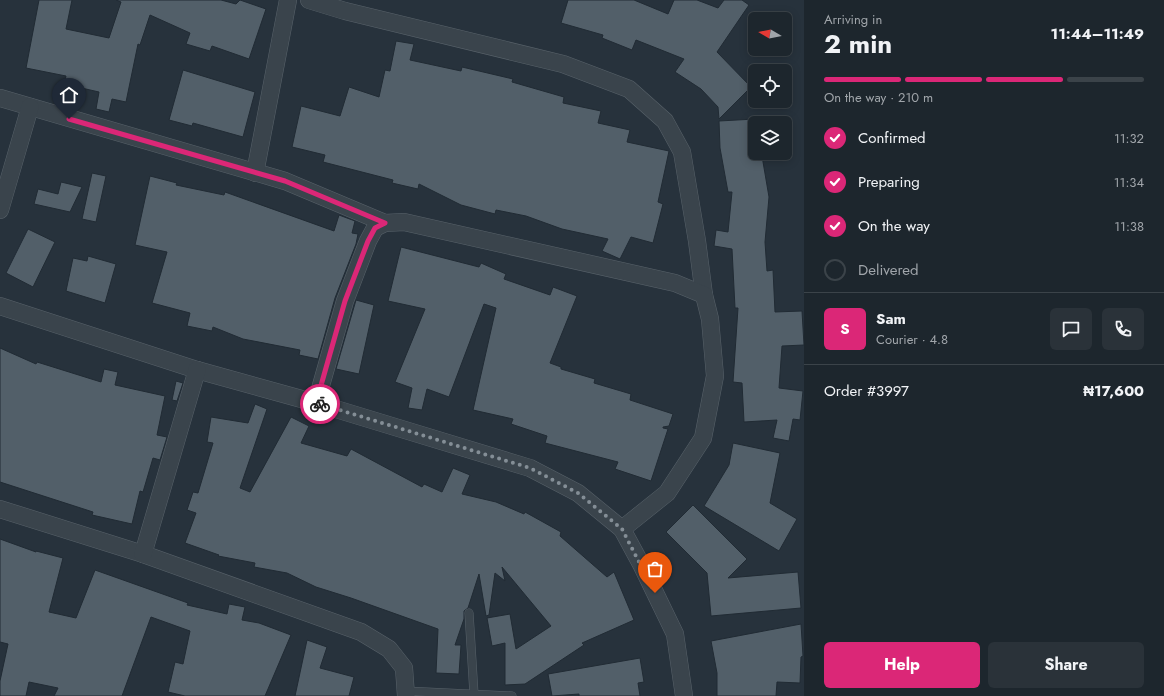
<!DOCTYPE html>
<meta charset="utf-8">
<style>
body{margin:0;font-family:Jost,sans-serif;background:#2a3239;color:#f1f3f6;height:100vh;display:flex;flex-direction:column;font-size:15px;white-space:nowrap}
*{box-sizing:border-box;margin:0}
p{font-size:13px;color:#a0a5aa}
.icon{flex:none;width:22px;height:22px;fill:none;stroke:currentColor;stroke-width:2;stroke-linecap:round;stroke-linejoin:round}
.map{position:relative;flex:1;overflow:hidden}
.drawer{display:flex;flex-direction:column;background:#1d262d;width:360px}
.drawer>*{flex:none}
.needle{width:26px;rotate:280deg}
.controls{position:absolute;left:748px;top:12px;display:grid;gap:8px}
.controls a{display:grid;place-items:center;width:44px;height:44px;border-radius:6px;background:#1d262d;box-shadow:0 2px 10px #0003,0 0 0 1px #3b4349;font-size:20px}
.pin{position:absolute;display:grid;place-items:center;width:34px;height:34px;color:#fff;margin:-41px -17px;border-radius:50% 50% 50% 0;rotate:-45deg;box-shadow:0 0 4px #0007}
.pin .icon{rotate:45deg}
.courier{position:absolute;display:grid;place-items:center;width:40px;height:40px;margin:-20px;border:3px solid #db2777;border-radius:50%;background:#fff;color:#222;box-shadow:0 1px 5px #0007}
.overview em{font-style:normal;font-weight:700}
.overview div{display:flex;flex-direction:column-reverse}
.overview{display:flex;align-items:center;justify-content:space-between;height:68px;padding:0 20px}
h1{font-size:26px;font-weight:700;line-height:30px}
.bar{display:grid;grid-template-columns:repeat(4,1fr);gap:6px 4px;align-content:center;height:48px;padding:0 20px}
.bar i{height:5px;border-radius:3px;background:#3b4349}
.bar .current{background:#db2777}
.bar p{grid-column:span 4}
.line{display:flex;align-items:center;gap:10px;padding:0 20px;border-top:1px solid #3b4349}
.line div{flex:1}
.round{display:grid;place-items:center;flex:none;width:42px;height:42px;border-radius:6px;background:#2a3239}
ol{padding:0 20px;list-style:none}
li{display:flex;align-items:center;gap:12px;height:44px}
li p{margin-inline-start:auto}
li .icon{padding:4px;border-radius:50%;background:#db2777;color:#fff;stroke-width:4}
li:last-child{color:#a0a5aa}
li i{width:22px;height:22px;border:2px solid #3b4349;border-radius:50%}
.action{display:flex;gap:8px;margin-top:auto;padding:8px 20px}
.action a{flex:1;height:46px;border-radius:6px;background:#db2777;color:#fff;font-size:16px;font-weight:700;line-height:46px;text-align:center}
.action a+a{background:#2a3239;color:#f1f3f6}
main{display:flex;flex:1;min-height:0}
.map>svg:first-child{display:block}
.building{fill:#525f69;stroke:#212b34}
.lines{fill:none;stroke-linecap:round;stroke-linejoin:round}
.lane-casing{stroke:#58626a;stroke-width:9}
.street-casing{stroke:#58626a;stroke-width:18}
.lane{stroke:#3a444c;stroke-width:8}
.street{stroke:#3a444c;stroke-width:17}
.done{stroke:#848e96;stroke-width:4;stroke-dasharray:0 7.2}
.route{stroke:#db2777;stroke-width:5}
</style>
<main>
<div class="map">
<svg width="804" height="696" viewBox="0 0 804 696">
<rect width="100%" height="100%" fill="#27323c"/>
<g class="building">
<polygon points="39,0 72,0 66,29 109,38 121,2 116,0 221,0 236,4 240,0 266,9 249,59 212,46 210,51 186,44 190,33 150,15 140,45 138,44 126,102 112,99 109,112 96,109 99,92 64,84 66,76 26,68"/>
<polygon points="568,0 634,0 668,14 674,0 697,0 718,8 724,0 742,0 749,5 717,52 751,87 719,119 718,107 701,89 675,72 684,59 636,40 632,50 602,38 603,35 561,23"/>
<polygon points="396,41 414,44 410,60 461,71 462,67 513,79 512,82 564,97 563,103 601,111 598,123 630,130 627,142 669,151 658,202 663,204 653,243 631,237 620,259 602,251 608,239 562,229 526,216 496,210 495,214 461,205 419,184 418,189 392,183 393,180 323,162 325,155 292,147 301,106 340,116 349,87 379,97 385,70 390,71"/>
<polygon points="183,70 255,92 243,137 193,123 192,126 169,120"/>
<polygon points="755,119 755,157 762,156 769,197 765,242 767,271 773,270 775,312 802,311 804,345 782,346 779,388 803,391 800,420 793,419 789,441 773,438 777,420 744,422 742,383 733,382 738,308 735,308 732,249 714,246 716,230 728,232 732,192 728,192 720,148 719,121"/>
<polygon points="92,173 106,176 96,222 82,219"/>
<polygon points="150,176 177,183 176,185 224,195 225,192 334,231 339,215 355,221 352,233 358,234 356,244 335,298 318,359 299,355 300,350 243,339 213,327 212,331 187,326 190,313 152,303 167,252 135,245"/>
<polygon points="61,182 82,187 70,212 34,204 38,189 58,194"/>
<polygon points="28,229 55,242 33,287 6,273"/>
<polygon points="401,247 479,267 481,263 506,274 504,279 550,295 553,287 577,296 550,363 561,367 561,369 595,379 594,383 631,394 630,400 673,414 669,426 663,427 663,428 668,429 651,481 615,469 618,462 545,443 547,436 511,424 513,419 473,410 496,308 484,304 449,397 427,389 422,410 408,408 412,388 395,382 425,309 388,301"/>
<polygon points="88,256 116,264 105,303 66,291 73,258 87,261"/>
<polygon points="356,300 374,305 359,374 336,369"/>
<polygon points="0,348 36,364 37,362 101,382 104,369 118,372 115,385 165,396 157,435 167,437 160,460 153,458 143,492 140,491 132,524 92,515 93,512 0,482"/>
<polygon points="176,381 183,383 177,401 172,400"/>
<polygon points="255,404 267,409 240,488 250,492 291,417 309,426 301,443 347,456 351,449 422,487 424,484 442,492 453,468 470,475 462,494 496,502 524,514 525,512 561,532 560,536 607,577 614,572 634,620 582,643 584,645 525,684 505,685 505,643 492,646 487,618 510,614 516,649 551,626 502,567 505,581 495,573 489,615 486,616 479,574 468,608 464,611 464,619 455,645 461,645 459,674 436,673 438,629 351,598 316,587 287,573 254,567 255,563 218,556 219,555 185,543 196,513 187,510 193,492 198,493 213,443 207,442 211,417 248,423"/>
<polygon points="733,443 780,453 770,503 797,519 779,551 704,506 729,465"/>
<polygon points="693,505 747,559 728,578 798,572 801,608 711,616 707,573 666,532"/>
<polygon points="0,539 36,552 36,551 63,558 49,612 76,618 95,570 188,603 187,605 227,614 229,604 245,607 242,620 259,623 291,635 265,696 185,696 168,692 175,662 183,664 190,631 151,617 122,696 54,696 58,688 29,682 26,696 0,696 0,681 8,644 0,642"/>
<polygon points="801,624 803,656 801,657 800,683 777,682 776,696 717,696 717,673 711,641"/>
<polygon points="307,640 327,647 320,668 354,677 349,696 295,696"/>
<polygon points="640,658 644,682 638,683 640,696 579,696 579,694 552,696 548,674"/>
</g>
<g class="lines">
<defs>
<g id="lane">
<polyline points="469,613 474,694"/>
<polyline points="405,691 512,696"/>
</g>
<g id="street">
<polyline points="309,0 345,11 563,64 629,89 665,121 682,152 697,241 704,295"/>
<polyline points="0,98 285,181 385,223"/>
<polyline points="255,173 288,0"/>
<polyline points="0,210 30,107"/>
<polyline points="0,306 197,370 316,403 530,468 578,493 622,529 642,566 675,634 684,696"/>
<polyline points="316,403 345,301 368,241 375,228 385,223 404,222 675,283 704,295 710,319 715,376 703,438 667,493 622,529"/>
<polyline points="0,509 143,554 361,632 389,649 404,668 406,696"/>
<polyline points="143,554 197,370"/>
</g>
</defs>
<use href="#lane" class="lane-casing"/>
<use href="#street" class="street-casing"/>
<use href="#lane" class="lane"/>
<use href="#street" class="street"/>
</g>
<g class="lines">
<polyline class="done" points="320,404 530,468 578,493 622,529 655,593"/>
<polyline class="route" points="69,119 285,181 385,223 375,228 368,241 345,301 316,403 320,404"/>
</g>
</svg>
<div class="controls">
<a><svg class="needle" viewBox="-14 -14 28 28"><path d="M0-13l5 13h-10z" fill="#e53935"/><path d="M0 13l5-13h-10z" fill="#a0a5aa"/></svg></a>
<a><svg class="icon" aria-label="locate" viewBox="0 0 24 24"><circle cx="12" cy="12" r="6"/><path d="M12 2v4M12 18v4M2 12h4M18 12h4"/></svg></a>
<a><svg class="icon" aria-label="layers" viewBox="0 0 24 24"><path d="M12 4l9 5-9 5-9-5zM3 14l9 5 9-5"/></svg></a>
</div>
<div class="pin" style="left:655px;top:593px;background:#ea580c"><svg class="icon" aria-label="bag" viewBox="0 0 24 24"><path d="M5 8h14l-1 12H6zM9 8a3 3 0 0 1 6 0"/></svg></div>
<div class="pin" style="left:69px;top:119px;background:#1f2937"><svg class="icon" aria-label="home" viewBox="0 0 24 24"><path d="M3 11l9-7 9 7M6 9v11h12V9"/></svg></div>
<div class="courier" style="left:320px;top:404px"><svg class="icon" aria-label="bike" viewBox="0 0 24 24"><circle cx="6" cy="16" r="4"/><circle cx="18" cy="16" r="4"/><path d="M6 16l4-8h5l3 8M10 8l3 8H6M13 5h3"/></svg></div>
</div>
<section class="drawer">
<div class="overview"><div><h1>2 min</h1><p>Arriving in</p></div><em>11:44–11:49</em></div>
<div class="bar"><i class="current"></i><i class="current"></i><i class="current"></i><i></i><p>On the way · 210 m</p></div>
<ol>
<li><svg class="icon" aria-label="check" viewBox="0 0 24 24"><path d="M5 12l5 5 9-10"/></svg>Confirmed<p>11:32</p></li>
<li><svg class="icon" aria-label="check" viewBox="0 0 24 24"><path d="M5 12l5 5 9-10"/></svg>Preparing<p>11:34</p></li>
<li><svg class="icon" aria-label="check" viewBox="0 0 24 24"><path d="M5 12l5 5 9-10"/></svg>On the way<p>11:38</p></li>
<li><i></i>Delivered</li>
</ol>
<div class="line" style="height:72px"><b class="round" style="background:#db2777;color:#fff">S</b><div><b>Sam</b><p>Courier · 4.8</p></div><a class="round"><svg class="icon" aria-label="chat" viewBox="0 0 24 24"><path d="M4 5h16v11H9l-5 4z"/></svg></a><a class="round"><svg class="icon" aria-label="phone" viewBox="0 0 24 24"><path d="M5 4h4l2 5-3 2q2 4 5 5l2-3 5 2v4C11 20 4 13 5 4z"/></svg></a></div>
<div class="line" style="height:52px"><div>Order #3997</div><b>₦17,600</b></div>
<div class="action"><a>Help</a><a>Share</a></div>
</section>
</main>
